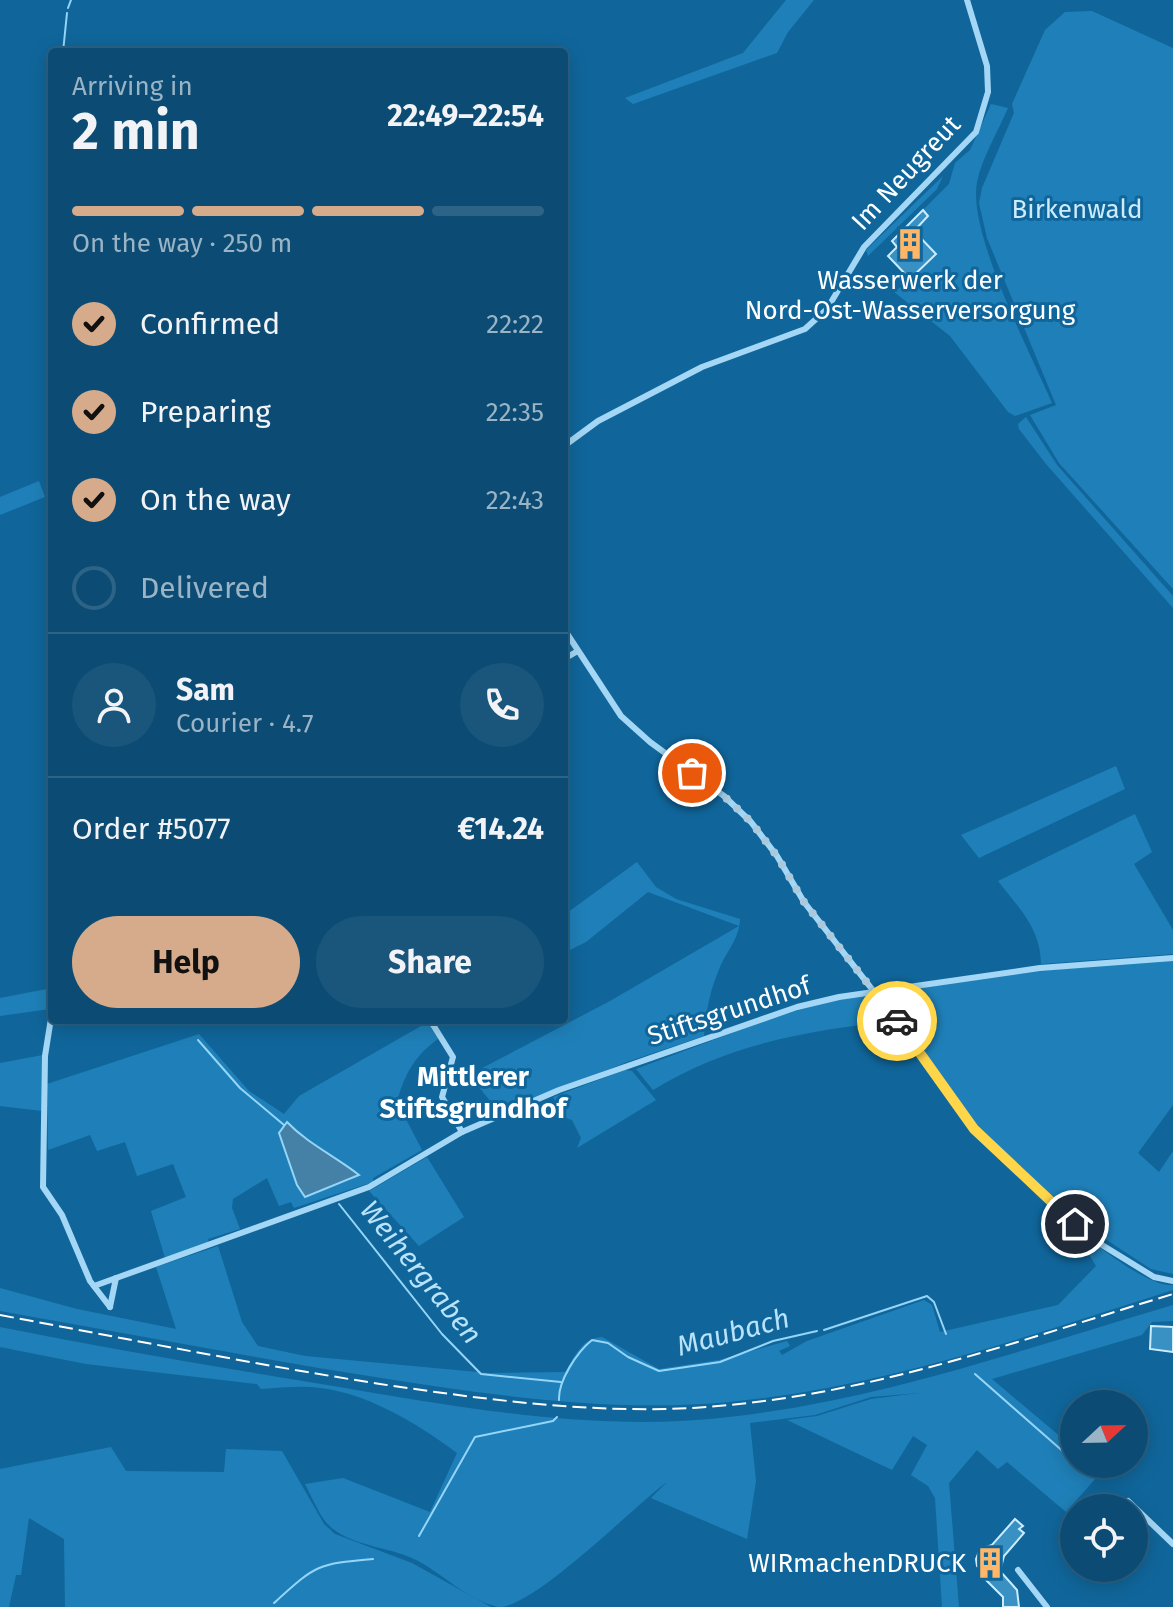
<!DOCTYPE html>
<meta charset="utf-8">
<style>
body{margin:0;font-family:"Fira Sans",sans-serif;background:#1a567c;color:#f1f3f6;height:100vh;display:flex;flex-direction:column;font-size:30px;white-space:nowrap}
*{box-sizing:border-box;margin:0}
p{font-size:26px;color:#9ab4c5}
.icon{flex:none;width:44px;height:44px;fill:none;stroke:currentColor;stroke-width:2;stroke-linecap:round;stroke-linejoin:round}
.map{position:relative;flex:1;overflow:hidden}
.side{position:absolute;left:48px;top:48px;width:520px;height:976px;display:flex;flex-direction:column;background:#0c4c74;border-radius:8px;box-shadow:0 4px 20px #0003,0 0 0 2px #2c6386}
.side>*{flex:none}
.needle{width:52px;rotate:68deg}
.controls{position:absolute;left:1060px;top:1390px;display:grid;gap:16px}
.controls a{display:grid;place-items:center;width:88px;height:88px;border-radius:50%;background:#0c4c74;box-shadow:0 4px 20px #0003,0 0 0 2px #2c6386;font-size:40px}
.pin{position:absolute;display:grid;place-items:center;width:68px;height:68px;color:#fff;margin:-34px;border:4px solid #fff;border-radius:50%;box-shadow:0 2px 8px #0007}
.courier{position:absolute;display:grid;place-items:center;width:80px;height:80px;margin:-40px;border:6px solid #ffd54a;border-radius:50%;background:#fff;color:#222;box-shadow:0 2px 10px #0007}
.headline em{font-style:normal;font-weight:700}
.headline div{display:flex;flex-direction:column-reverse}
.headline{display:flex;align-items:center;justify-content:space-between;height:136px;padding:0 24px}
h1{font-size:52px;font-weight:700;line-height:60px}
.bar{display:grid;grid-template-columns:repeat(4,1fr);gap:12px 8px;align-content:center;height:96px;padding:0 24px}
.bar i{height:10px;border-radius:6px;background:#2c6386}
.bar .selected{background:#d6ab8b}
.bar p{grid-column:span 4}
.line{display:flex;align-items:center;gap:20px;padding:0 24px;border-top:2px solid #2c6386}
.line div{flex:1}
.round{display:grid;place-items:center;flex:none;width:84px;height:84px;border-radius:42px;background:#1a567c}
ol{padding:0 24px;list-style:none}
li{display:flex;align-items:center;gap:24px;height:88px}
li p{margin-inline-start:auto}
li .icon{padding:8px;border-radius:50%;background:#d6ab8b;color:#111;stroke-width:4}
li:last-child{color:#9ab4c5}
li i{width:44px;height:44px;border:4px solid #2c6386;border-radius:50%}
.button{display:flex;gap:16px;margin-top:auto;padding:16px 24px}
.button a{flex:1;height:92px;border-radius:48px;background:#d6ab8b;color:#111;font-size:32px;font-weight:700;line-height:92px;text-align:center}
.button a+a{background:#1a567c;color:#f1f3f6}
.map>svg:first-child{display:block}
.green{fill:#1f80b9;fill-rule:evenodd}
.water{fill:#4581a7;stroke:#95d5f8;stroke-width:2}
.lines{fill:none;stroke-linecap:round;stroke-linejoin:round}
.stream{stroke:#95d5f8;stroke-width:2}
.building{fill:#3990c3;stroke:#ccecfe;stroke-width:2}
.minor{stroke:#a4d7f5;stroke-width:6}
.rail{stroke:#fff;stroke-width:2;stroke-dasharray:14 6;stroke-linecap:butt}
.done{stroke:#abc9dc;stroke-width:8;stroke-dasharray:0 14.4}
.route{stroke:#ffd54a;stroke-width:10}
.labels{text-anchor:middle;dominant-baseline:central;stroke-width:6;stroke-linejoin:round;paint-order:stroke}
.street-label{font-size:26px;fill:#fff;stroke:#10669b}
.park-label{font-size:26px;fill:#ccecfe;stroke:#10669b}
.poi-label{font-size:26px;fill:#fff;stroke:#10669b}
.neighbourhood-label{font-size:28px;font-weight:bold;fill:#fff;stroke:#10669b}
.water-label{font-size:28px;font-style:italic;fill:#b8e3fb;stroke:#10669b}
</style>
<div class="map">
<svg width="1173" height="1607" viewBox="0 0 1173 1607">
<rect width="100%" height="100%" fill="#10669b"/>
<g class="green">
<polygon points="786,0 814,0 788,32 777,53 633,104 625,98 743,53"/>
<polygon points="1092,11 1173,48 1173,589 1059,463 1030,415 1056,405 987,238 979,203 982,188 1014,113 1012,104 1045,30 1065,12"/>
<path d="M991,104L1008,108C998,131 982,158 977,182C967,232 1031,354 1052,403L1015,416L1008,412L950,336L889,288L898,289L936,255L914,231L928,216L923,210L949,184L955,163L970,150Z"/>
<polygon points="943,176 937,189 868,256 866,250"/>
<polygon points="1026,417 1057,465 1173,596 1173,608 1046,464 1019,429 1018,424"/>
<polygon points="39,481 45,497 0,515 0,497"/>
<polygon points="1116,766 1125,789 979,858 961,835"/>
<path d="M1135,814L1152,852L1134,864L1173,930V954L1041,964C1041,929 1019,908 998,881Z"/>
<path d="M637,862L656,887L676,899L740,919C739,939 728,949 720,967C710,990 706,1011 704,1036L627,1062L500,1113L469,1075L610,1001L739,926L648,892L586,942L564,953V915Z"/>
<polygon points="1173,960 1173,1105 1138,1153 1159,1172 1173,1151 1173,1274 1151,1269 1070,1216 1007,1155 977,1126 883,995 905,988 1083,966"/>
<polygon points="52,988 50,1009 0,1016 0,998"/>
<path d="M870,995L895,1021C809,1030 728,1044 653,1090L636,1069L791,1011L838,999Z"/>
<path d="M428,1022L438,1039C415,1055 404,1075 397,1102L422,1150L373,1178V1182L294,1208L291,1202L279,1206L267,1178L233,1199L232,1208L240,1229L208,1239L209,1243L165,1258L151,1211L186,1197L173,1164L137,1176L125,1142L97,1151L90,1135L48,1150L47,1084L199,1034L249,1091L284,1114L299,1096ZM287,1122L300,1136L343,1162L350,1180L305,1197C290,1174 290,1149 287,1122Z"/>
<polygon points="43,1055 42,1111 0,1106 0,1063"/>
<polygon points="625,1070 632,1071 656,1100 577,1148 581,1138 572,1120 563,1117 553,1097"/>
<polygon points="427,1157 464,1217 419,1246 369,1191"/>
<path d="M1070,1224C1090,1240 1148,1288 1173,1285V1290C1028,1336 881,1388 729,1402C610,1413 491,1395 375,1377C249,1357 125,1333 0,1311V1288L77,1309L176,1329L156,1267L218,1246L242,1322L258,1346L305,1356L488,1373L565,1372C575,1356 582,1338 602,1337L659,1369L719,1360L787,1341L790,1346L779,1351L782,1355L807,1341L924,1300L932,1305L940,1332L1058,1305L1096,1266Z"/>
<path d="M1173,1305V1321L1152,1322L1142,1335L992,1379L1074,1448V1464H1097L1104,1469L1066,1512L1007,1462L998,1469L977,1450L949,1483L959,1607H942L935,1498L928,1486L911,1475L927,1445L913,1436L892,1470L787,1420L817,1416L871,1399L919,1393L871,1397L815,1415L750,1423L756,1481L747,1539L651,1498L667,1482C635,1505 535,1607 499,1607C467,1601 442,1572 414,1559C387,1546 345,1546 325,1521C317,1510 311,1495 305,1484L343,1478L430,1512L457,1453C417,1423 363,1390 311,1387C294,1386 277,1388 261,1389L257,1384L86,1364L0,1347V1327C109,1349 218,1367 327,1385C458,1407 596,1433 729,1417C882,1400 1026,1348 1173,1305Z"/>
<polygon points="111,1447 126,1471 224,1472 226,1449 282,1451 324,1524 335,1534 412,1563 491,1607 65,1607 64,1539 29,1518 21,1575 16,1575 9,1607 0,1607 0,1469"/>
</g>
<path class="water" d="M287,1122C308,1144 335,1156 359,1175L305,1197L297,1185L279,1133Z"/>
<g class="lines">
<g class="stream">
<polyline points="68,8 71,0"/>
<polyline points="63,52 67,13"/>
<polyline points="198,1040 240,1088 284,1125"/>
<polyline points="339,1204 442,1334 481,1374 561,1382"/>
<polyline points="824,1330 927,1296 934,1302 946,1334"/>
<polyline points="975,1374 1066,1454"/>
<path d="M559,1400C558,1381 577,1352 592,1340L608,1343L628,1357L659,1371L720,1362L773,1341L817,1331"/>
<polyline points="419,1536 475,1437 553,1421 557,1417"/>
<path d="M274,1603C316,1565 316,1564 373,1559"/>
</g>
</g>
<g class="building">
<polygon points="923,210 928,216 914,231 936,254 910,279 888,256 897,247 892,241"/>
<polygon points="1151,1326 1173,1327 1173,1352 1150,1349"/>
<polygon points="1015,1519 1023,1526 1019,1529 1024,1533 1004,1556 1000,1571 1017,1590 1019,1607 1003,1607 1003,1597 985,1579 985,1573 977,1566 976,1559 980,1549 992,1545"/>
</g>
<g class="lines">
<g class="minor">
<polyline points="564,446 598,421 702,367 805,329 827,309 864,247 976,132 988,92 987,66 967,0"/>
<polyline points="564,629 621,716 650,742 724,796 751,822 777,856 804,902 907,1034 974,1129 1089,1237 1154,1277 1173,1281"/>
<polyline points="564,659 576,652"/>
<polyline points="52,1012 45,1056 43,1187 62,1215 90,1281 110,1307"/>
<polyline points="430,1020 453,1057 442,1097 462,1132"/>
<polyline points="94,1286 369,1187 462,1132 559,1090 797,1007 839,997 1040,968 1173,958"/>
<polyline points="110,1307 116,1278"/>
<polyline points="1128,1501 1173,1544"/>
<polyline points="1018,1570 1047,1607"/>
</g>
<path class="rail" d="M0,1315C127,1339 253,1364 380,1384C495,1401 613,1417 729,1405C881,1391 1027,1338 1173,1294"/>
</g>
<g class="lines">
<polyline class="done" points="692,773 724,796 751,822 777,856 804,902 897,1021"/>
<polyline class="route" points="897,1021 974,1129 1075,1224"/>
</g>
<defs>
<symbol id="building-bare" viewBox="-9 -9 18 18"><path d="M-4-6H4V6H1V3H-1V6H-4ZM-2.5-4.3h1.7v1.8h-1.7ZM.8-4.3h1.7v1.8H.8ZM-2.5-1h1.7V.8h-1.7ZM.8-1h1.7V.8H.8Z" fill="#ffb767" stroke="#10669b" stroke-width="2.5" paint-order="stroke"/></symbol>
</defs>
<g fill-rule="evenodd">
<use href="#building-bare" x="888" y="222" width="44" height="44"/>
<use href="#building-bare" x="968" y="1541" width="44" height="44"/>
</g>
<g class="labels">
<g class="street-label">
<text transform="translate(906 173) rotate(-47)">Im Neugreut</text>
<text transform="translate(729 1011) rotate(-18)">Stiftsgrundhof</text>
</g>
<g class="park-label">
<text x="1077" y="209">Birkenwald</text>
</g>
<g class="poi-label">
<text x="910" y="280">Wasserwerk der<tspan x="910" dy="30">Nord-Ost-Wasserversorgung</tspan></text>
<text x="966" y="1563" text-anchor="end">WIRmachenDRUCK</text>
</g>
<g class="neighbourhood-label">
<text x="473" y="1076">Mittlerer<tspan x="473" dy="32">Stiftsgrundhof</tspan></text>
</g>
<g class="water-label">
<text transform="translate(421 1272) rotate(51)">Weihergraben</text>
<text transform="translate(733 1332) rotate(-15)">Maubach</text>
</g>
</g>
</svg>
<div class="controls">
<a><svg class="needle" viewBox="-14 -14 28 28"><path d="M0-13l5 13h-10z" fill="#e53935"/><path d="M0 13l5-13h-10z" fill="#9ab4c5"/></svg></a>
<a><svg class="icon" aria-label="locate" viewBox="0 0 24 24"><circle cx="12" cy="12" r="6"/><path d="M12 2v4M12 18v4M2 12h4M18 12h4"/></svg></a>
</div>
<div class="pin" style="left:692px;top:773px;background:#ea580c"><svg class="icon" aria-label="bag" viewBox="0 0 24 24"><path d="M5 8h14l-1 12H6zM9 8a3 3 0 0 1 6 0"/></svg></div>
<div class="pin" style="left:1075px;top:1224px;background:#1f2937"><svg class="icon" aria-label="home" viewBox="0 0 24 24"><path d="M3 11l9-7 9 7M6 9v11h12V9"/></svg></div>
<div class="courier" style="left:897px;top:1021px"><svg class="icon" aria-label="car" viewBox="0 0 24 24"><path d="M5 17H2v-5l4-1 3-4h7l3 4 3 1v5h-3M9 17h6M6 11h13"/><circle cx="7" cy="17" r="2"/><circle cx="17" cy="17" r="2"/></svg></div>
<section class="side">
<div class="headline"><div><h1>2 min</h1><p>Arriving in</p></div><em>22:49–22:54</em></div>
<div class="bar"><i class="selected"></i><i class="selected"></i><i class="selected"></i><i></i><p>On the way · 250 m</p></div>
<ol>
<li><svg class="icon" aria-label="check" viewBox="0 0 24 24"><path d="M5 12l5 5 9-10"/></svg>Confirmed<p>22:22</p></li>
<li><svg class="icon" aria-label="check" viewBox="0 0 24 24"><path d="M5 12l5 5 9-10"/></svg>Preparing<p>22:35</p></li>
<li><svg class="icon" aria-label="check" viewBox="0 0 24 24"><path d="M5 12l5 5 9-10"/></svg>On the way<p>22:43</p></li>
<li><i></i>Delivered</li>
</ol>
<div class="line" style="height:144px"><a class="round"><svg class="icon" aria-label="person" viewBox="0 0 24 24"><circle cx="12" cy="8" r="4"/><path d="M4 21q1-7 8-7t8 7"/></svg></a><div><b>Sam</b><p>Courier · 4.7</p></div><a class="round"><svg class="icon" aria-label="phone" viewBox="0 0 24 24"><path d="M5 4h4l2 5-3 2q2 4 5 5l2-3 5 2v4C11 20 4 13 5 4z"/></svg></a></div>
<div class="line" style="height:104px"><div>Order #5077</div><b>€14.24</b></div>
<div class="button"><a>Help</a><a>Share</a></div>
</section>
</div>
